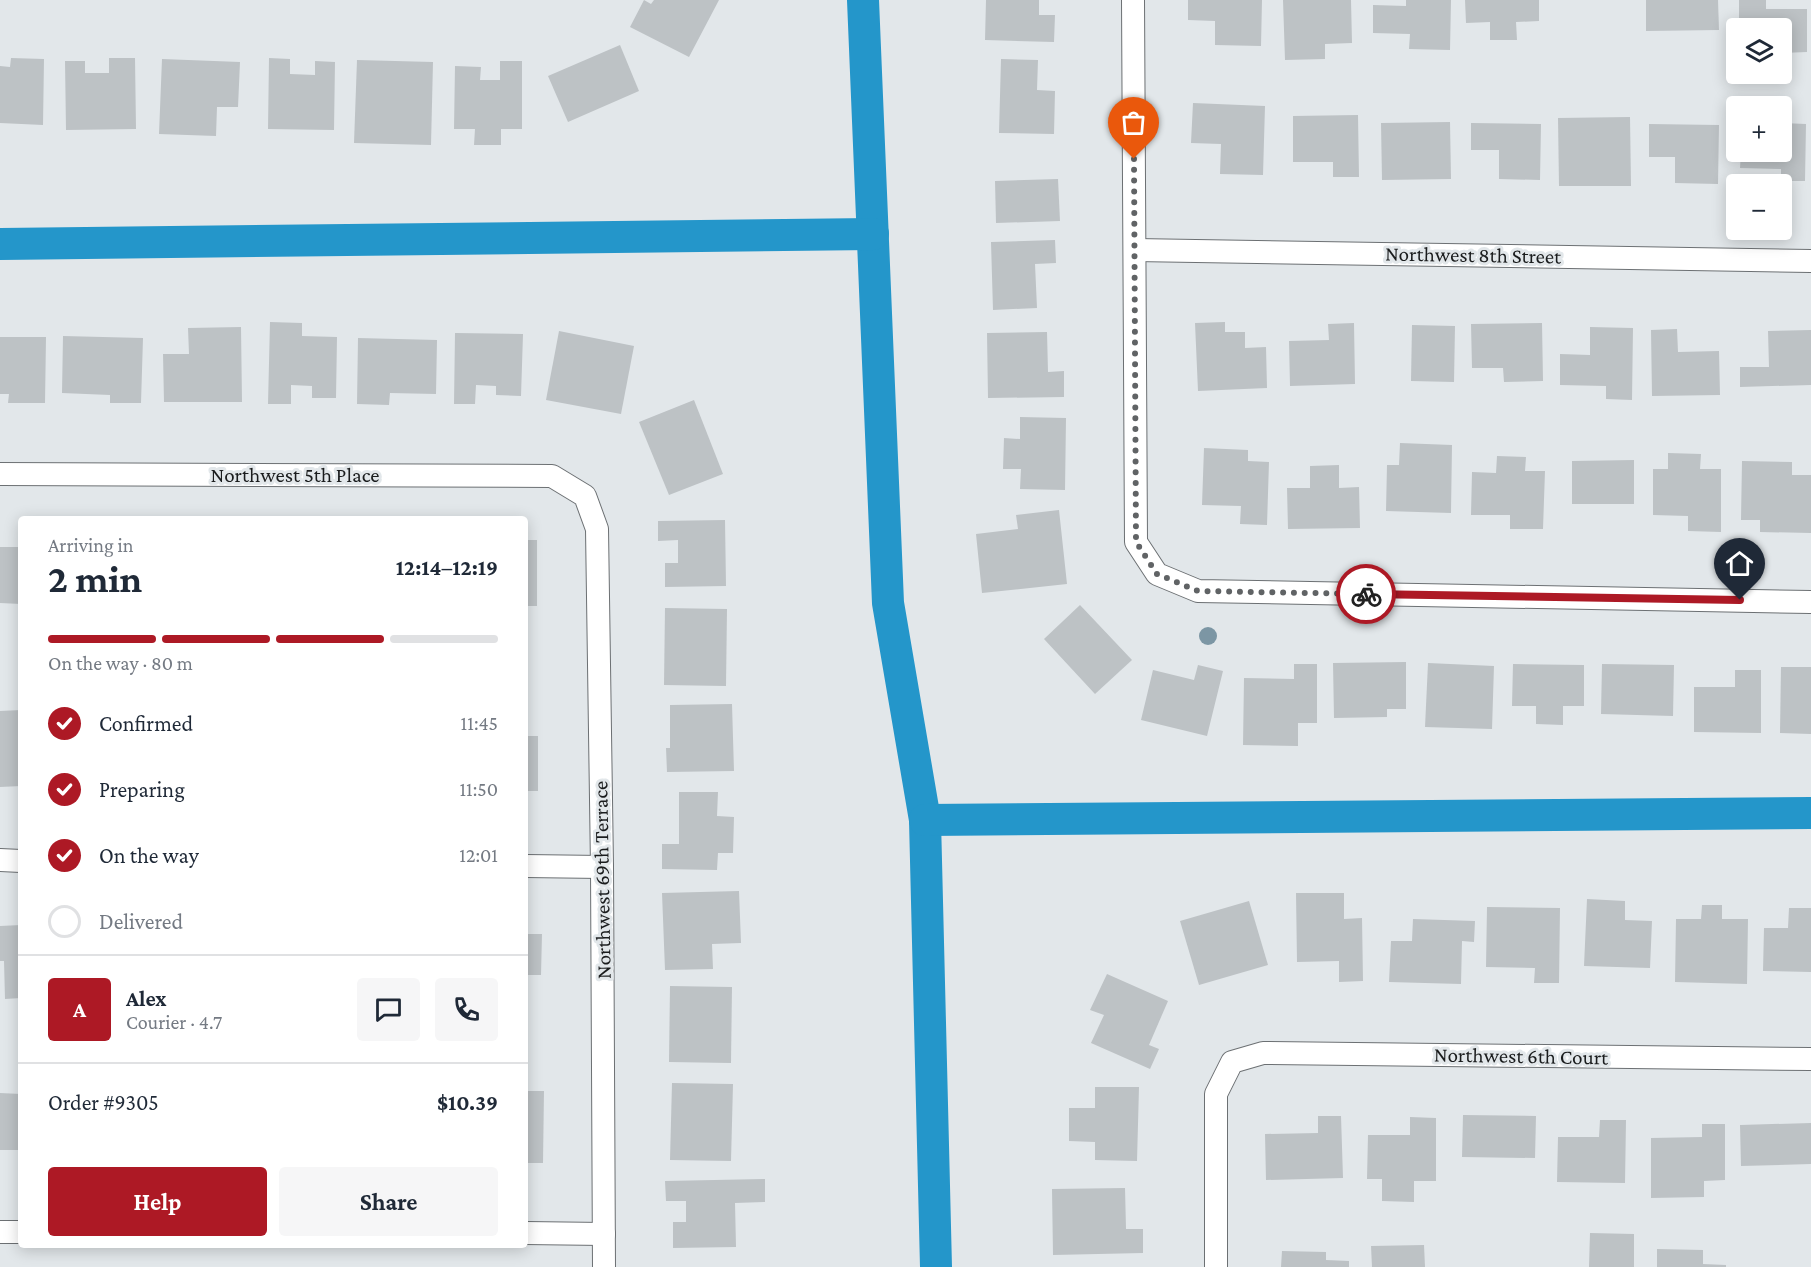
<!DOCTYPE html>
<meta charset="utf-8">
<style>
body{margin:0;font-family:"Crimson Pro",serif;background:#f6f6f7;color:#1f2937;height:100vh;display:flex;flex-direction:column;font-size:22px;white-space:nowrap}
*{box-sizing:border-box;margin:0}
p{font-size:20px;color:#747a83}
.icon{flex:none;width:33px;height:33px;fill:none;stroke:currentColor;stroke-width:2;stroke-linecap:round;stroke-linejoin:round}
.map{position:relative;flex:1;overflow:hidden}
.panel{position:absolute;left:18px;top:516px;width:510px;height:732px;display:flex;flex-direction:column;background:#fff;border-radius:6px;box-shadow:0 3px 15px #0003}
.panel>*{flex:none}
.buttons{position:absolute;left:1726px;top:18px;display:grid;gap:12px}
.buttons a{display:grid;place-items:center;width:66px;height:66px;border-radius:6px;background:#fff;box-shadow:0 3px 15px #0003;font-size:30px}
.pin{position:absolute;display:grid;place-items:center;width:51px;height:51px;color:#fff;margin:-62px -26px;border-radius:50% 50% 50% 0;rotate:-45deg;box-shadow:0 0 6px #0007}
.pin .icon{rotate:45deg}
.courier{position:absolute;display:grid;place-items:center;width:60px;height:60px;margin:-30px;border:4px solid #ad1925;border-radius:50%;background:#fff;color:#222;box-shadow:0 2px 8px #0007}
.head em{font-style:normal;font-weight:700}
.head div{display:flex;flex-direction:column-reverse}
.head{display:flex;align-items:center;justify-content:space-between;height:102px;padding:0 30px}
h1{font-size:39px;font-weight:700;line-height:45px}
.bar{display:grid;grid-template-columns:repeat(4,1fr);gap:9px 6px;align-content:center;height:72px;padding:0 30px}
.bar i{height:8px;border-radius:4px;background:#e0e1e3}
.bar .active{background:#ad1925}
.bar p{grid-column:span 4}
.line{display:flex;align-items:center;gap:15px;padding:0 30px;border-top:2px solid #e0e1e3}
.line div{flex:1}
.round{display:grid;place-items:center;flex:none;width:63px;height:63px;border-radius:6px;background:#f6f6f7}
ol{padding:0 30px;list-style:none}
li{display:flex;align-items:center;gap:18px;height:66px}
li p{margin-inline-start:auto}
li .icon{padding:6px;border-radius:50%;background:#ad1925;color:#fff;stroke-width:4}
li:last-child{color:#747a83}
li i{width:33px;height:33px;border:3px solid #e0e1e3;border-radius:50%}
.primary-button{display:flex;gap:12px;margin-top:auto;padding:12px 30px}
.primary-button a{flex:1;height:69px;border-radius:6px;background:#ad1925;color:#fff;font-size:24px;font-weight:700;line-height:69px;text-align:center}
.primary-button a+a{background:#f6f6f7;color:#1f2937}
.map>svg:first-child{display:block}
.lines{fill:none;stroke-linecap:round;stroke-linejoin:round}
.canal{stroke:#2496ca;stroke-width:32}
.building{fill:#bdc2c5}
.street-casing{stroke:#6c7073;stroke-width:24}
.street{stroke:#fff;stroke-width:22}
.tree{fill:#7c96a4}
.done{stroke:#606365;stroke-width:6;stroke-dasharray:0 10.8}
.route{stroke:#ad1925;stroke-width:8}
.labels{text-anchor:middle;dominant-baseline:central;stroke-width:6;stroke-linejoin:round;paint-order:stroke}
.street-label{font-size:21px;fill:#1a1c1d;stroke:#e2e7ea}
</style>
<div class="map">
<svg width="1811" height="1267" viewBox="0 0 1811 1267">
<rect width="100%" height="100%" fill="#e2e7ea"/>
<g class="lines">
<g class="canal">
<polyline points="863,0 888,603 925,820 936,1267"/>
<polyline points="0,244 873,234"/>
<polyline points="925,820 1811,813"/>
</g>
</g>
<g class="building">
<polygon points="644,0 651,4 654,0 719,0 689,57 630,27"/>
<polygon points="986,0 1039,0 1039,15 1055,15 1054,42 985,40"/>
<polygon points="1188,0 1262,0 1261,46 1215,45 1215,21 1188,20"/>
<polygon points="1283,0 1351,0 1352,43 1325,44 1325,59 1285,60"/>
<polygon points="1406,0 1451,0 1450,50 1409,49 1410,34 1373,33 1373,5 1406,6"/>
<polygon points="1465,0 1539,0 1539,21 1516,22 1517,40 1490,40 1490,22 1466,23"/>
<polygon points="1646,0 1718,0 1719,30 1646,31"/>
<polygon points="1739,0 1766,0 1766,9 1807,9 1807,52 1782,53 1782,28 1739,28"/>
<polygon points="620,45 639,91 568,122 548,76"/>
<polygon points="11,58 44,59 43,125 0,123 0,66 10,67"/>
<polygon points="109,58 135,58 136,129 66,130 65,61 85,61 85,73 109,73"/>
<polygon points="269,58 290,59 290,74 315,75 315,61 335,62 334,130 268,129"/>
<polygon points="162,59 240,62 238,107 217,107 216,136 159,134"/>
<polygon points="1001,59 1038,60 1037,90 1055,91 1054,134 999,133"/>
<polygon points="357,60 433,62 431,145 354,143"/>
<polygon points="500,61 522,61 522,129 501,129 501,145 474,145 475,129 454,129 455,66 481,67 480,80 500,80"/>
<polygon points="1193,103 1265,106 1263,175 1220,174 1221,144 1191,143"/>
<polygon points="1358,115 1359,177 1333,177 1333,162 1293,162 1293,116"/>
<polygon points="1630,117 1631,186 1559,186 1558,118"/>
<polygon points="1450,122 1451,179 1382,180 1381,123"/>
<polygon points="1471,123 1541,124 1540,180 1499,179 1499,150 1471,150"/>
<polygon points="1782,123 1806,124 1805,181 1781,181 1781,169 1740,168 1741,152 1782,152"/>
<polygon points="1649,124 1719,125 1718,184 1675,183 1675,157 1649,157"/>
<polygon points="1058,179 1060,221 996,223 995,181"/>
<polygon points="1055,240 1056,263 1035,264 1037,308 993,310 991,242"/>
<polygon points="270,322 302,323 302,336 337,337 336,398 312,398 312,386 291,385 291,404 268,404"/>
<polygon points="1225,322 1225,332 1245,332 1245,348 1266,347 1267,388 1198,391 1195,323"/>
<polygon points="1354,323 1355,384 1290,386 1289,341 1329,340 1328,324"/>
<polygon points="1542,323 1543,381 1504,382 1503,368 1472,368 1471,324"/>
<polygon points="1412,325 1455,326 1454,382 1411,381"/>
<polygon points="241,327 242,402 164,402 163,354 189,354 188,328"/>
<polygon points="1590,327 1633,328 1632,400 1606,399 1606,386 1560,385 1560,354 1590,355"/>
<polygon points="1677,329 1678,352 1719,351 1720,395 1652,396 1651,330"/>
<polygon points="1811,330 1811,385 1740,387 1740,367 1769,367 1768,331"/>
<polygon points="559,331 634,346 621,414 546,400"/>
<polygon points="1047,332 1048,372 1064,371 1064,397 988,398 987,333"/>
<polygon points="455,333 523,334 521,396 496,395 496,386 476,385 475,404 454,404"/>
<polygon points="63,336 143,338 141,403 110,403 110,395 62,393"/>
<polygon points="0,337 46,337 45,403 8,403 9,394 0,394"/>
<polygon points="358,338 437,340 436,394 390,393 389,405 357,404"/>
<polygon points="694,400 723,474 669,495 639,422"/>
<polygon points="1020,417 1066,418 1065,490 1020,489 1021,469 1003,469 1004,438 1020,439"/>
<polygon points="1400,443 1452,445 1451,513 1386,511 1387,465 1399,465"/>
<polygon points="1204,448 1248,450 1248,461 1269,462 1267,525 1240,524 1241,506 1202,505"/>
<polygon points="1668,453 1701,454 1700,469 1721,469 1721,532 1688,531 1688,516 1653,515 1653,469 1668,469"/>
<polygon points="1497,456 1526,457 1525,471 1545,471 1543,529 1510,529 1510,515 1471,515 1472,472 1496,473"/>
<polygon points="1634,460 1634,504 1572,504 1572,461"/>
<polygon points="1742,461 1792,462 1792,475 1811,475 1811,533 1760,532 1760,520 1741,520"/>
<polygon points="1339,465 1339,488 1359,487 1360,528 1288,529 1287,488 1310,488 1310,466"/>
<polygon points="1059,510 1067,584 982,593 976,534 1018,529 1016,515"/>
<polygon points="725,520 726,586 665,587 665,563 678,563 678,540 658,541 658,521"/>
<polygon points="18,538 21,538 21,604 0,603 0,547 18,547"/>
<rect x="525" y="540" width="12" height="66"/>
<polygon points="1080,605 1132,660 1095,694 1044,639"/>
<polygon points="665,608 727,609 726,686 664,685"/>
<polygon points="1406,662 1406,709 1387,709 1387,717 1334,718 1333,663"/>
<polygon points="1428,663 1494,666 1492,729 1425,727"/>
<polygon points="1294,664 1317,664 1317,723 1298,723 1298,746 1243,745 1244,678 1294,679"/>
<polygon points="1513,664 1584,665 1584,706 1563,706 1563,725 1536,724 1536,706 1512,706"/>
<polygon points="1602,664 1674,665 1673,716 1601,714"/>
<polygon points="1198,665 1223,671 1207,736 1141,720 1153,670 1194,680"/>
<polygon points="1781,667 1811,667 1811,734 1780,733"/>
<polygon points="1735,670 1761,670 1761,733 1694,732 1694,687 1735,687"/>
<polygon points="732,704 734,771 667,772 666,748 670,748 670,705"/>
<polygon points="21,710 21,786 0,787 0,711"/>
<rect x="525" y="736" width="13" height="55"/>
<polygon points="679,792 718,792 717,816 734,817 733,853 718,853 717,870 662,869 662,844 679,844"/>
<polygon points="739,891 741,943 712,944 713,969 665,970 662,893"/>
<polygon points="1296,893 1344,893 1344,919 1362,918 1363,981 1339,982 1339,961 1297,962"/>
<polygon points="1587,899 1625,901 1625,920 1652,921 1650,968 1584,966"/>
<polygon points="1249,901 1268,965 1199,985 1180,921"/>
<polygon points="1702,905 1722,905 1722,919 1748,919 1747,984 1675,982 1676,919 1701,919"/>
<polygon points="1487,907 1560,908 1559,983 1534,983 1535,968 1486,967"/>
<polygon points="1789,908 1811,908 1811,972 1763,971 1764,928 1788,928"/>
<polygon points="1413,919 1475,921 1474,942 1462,941 1461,984 1389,982 1391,941 1412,941"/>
<polygon points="21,925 21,998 5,999 4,961 0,961 0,926"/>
<polygon points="525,934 542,934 541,975 528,975 528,993 525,993"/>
<polygon points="1107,974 1168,1001 1149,1045 1159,1049 1150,1069 1091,1043 1104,1015 1090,1010"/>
<polygon points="670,986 732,987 731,1063 669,1062"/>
<polygon points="672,1083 733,1084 731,1161 670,1160"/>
<polygon points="1095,1087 1139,1087 1137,1161 1095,1160 1095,1142 1069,1141 1069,1108 1095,1108"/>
<polygon points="525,1091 544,1091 543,1163 525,1163"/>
<polygon points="0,1093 21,1094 21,1150 0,1150"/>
<polygon points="1463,1115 1536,1116 1535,1158 1462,1157"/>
<polygon points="1318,1116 1341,1116 1343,1178 1266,1180 1265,1134 1318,1133"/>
<polygon points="1410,1117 1436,1118 1436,1181 1414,1181 1414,1202 1382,1201 1382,1179 1367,1179 1368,1135 1410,1135"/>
<polygon points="1600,1120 1626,1120 1625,1183 1557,1182 1558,1137 1599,1137"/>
<polygon points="1811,1123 1811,1164 1741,1166 1740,1125"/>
<polygon points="1702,1124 1725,1124 1725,1180 1704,1181 1704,1197 1651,1198 1651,1138 1702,1137"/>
<polygon points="765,1179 765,1202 735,1203 736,1247 673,1248 673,1222 686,1222 686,1201 666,1201 665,1181"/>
<polygon points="1125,1188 1126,1229 1143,1229 1143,1253 1053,1255 1052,1189"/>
<polygon points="1590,1233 1634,1234 1634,1267 1589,1267"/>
<polygon points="1424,1245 1425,1267 1372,1267 1371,1246"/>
<polygon points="1657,1249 1703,1250 1703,1264 1726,1265 1726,1267 1657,1267"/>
<polygon points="1282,1251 1326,1252 1326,1260 1349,1261 1349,1267 1281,1267"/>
</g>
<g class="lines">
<defs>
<g id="street">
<polyline points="1133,0 1136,542 1157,574 1198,591 1811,602"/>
<polyline points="1135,250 1811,261"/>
<polyline points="0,474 552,476 585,496 597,529 602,867 604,1267"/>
<polyline points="0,860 21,861"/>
<polyline points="525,866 602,867"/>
<polyline points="0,1232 21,1232"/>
<polyline points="525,1233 604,1234"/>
<polyline points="1216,1267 1216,1094 1232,1062 1263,1053 1811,1059"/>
</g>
</defs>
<use href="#street" class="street-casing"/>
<use href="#street" class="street"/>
</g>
<circle class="tree" cx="1208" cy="636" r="9"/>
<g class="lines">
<polyline class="done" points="1134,159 1136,542 1157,574 1198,591 1366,594"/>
<polyline class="route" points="1366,594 1740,600"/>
</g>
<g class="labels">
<g class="street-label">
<text transform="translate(1473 255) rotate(1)">Northwest 8th Street</text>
<text x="295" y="475">Northwest 5th Place</text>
<text transform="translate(602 880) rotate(-91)">Northwest 69th Terrace</text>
<text transform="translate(1521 1056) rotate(1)">Northwest 6th Court</text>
</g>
</g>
</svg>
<div class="buttons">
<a><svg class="icon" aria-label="layers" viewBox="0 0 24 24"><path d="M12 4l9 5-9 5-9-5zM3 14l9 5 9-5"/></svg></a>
<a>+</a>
<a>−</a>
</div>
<div class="pin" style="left:1134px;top:159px;background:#ea580c"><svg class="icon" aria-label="bag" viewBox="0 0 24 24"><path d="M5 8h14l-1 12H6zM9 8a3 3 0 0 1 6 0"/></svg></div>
<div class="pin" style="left:1740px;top:600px;background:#1f2937"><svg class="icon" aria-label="home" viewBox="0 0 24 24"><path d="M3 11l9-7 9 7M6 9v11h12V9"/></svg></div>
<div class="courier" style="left:1366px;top:594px"><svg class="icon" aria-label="bike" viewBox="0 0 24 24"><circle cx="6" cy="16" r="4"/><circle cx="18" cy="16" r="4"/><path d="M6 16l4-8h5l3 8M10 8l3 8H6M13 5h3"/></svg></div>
<section class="panel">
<div class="head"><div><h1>2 min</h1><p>Arriving in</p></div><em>12:14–12:19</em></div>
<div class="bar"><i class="active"></i><i class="active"></i><i class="active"></i><i></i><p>On the way · 80 m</p></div>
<ol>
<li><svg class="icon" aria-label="check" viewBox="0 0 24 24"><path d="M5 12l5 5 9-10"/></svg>Confirmed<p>11:45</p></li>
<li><svg class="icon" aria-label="check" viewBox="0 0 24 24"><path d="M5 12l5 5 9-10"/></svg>Preparing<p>11:50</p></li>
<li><svg class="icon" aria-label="check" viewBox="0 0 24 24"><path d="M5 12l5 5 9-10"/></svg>On the way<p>12:01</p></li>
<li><i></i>Delivered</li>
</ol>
<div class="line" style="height:108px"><b class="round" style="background:#ad1925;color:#fff">A</b><div><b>Alex</b><p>Courier · 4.7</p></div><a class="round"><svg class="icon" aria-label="chat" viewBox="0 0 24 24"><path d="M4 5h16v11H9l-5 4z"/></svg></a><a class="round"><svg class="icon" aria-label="phone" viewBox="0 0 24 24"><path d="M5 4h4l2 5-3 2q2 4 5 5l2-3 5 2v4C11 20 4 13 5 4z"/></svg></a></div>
<div class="line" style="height:78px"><div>Order #9305</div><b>$10.39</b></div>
<div class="primary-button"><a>Help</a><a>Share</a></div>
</section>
</div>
